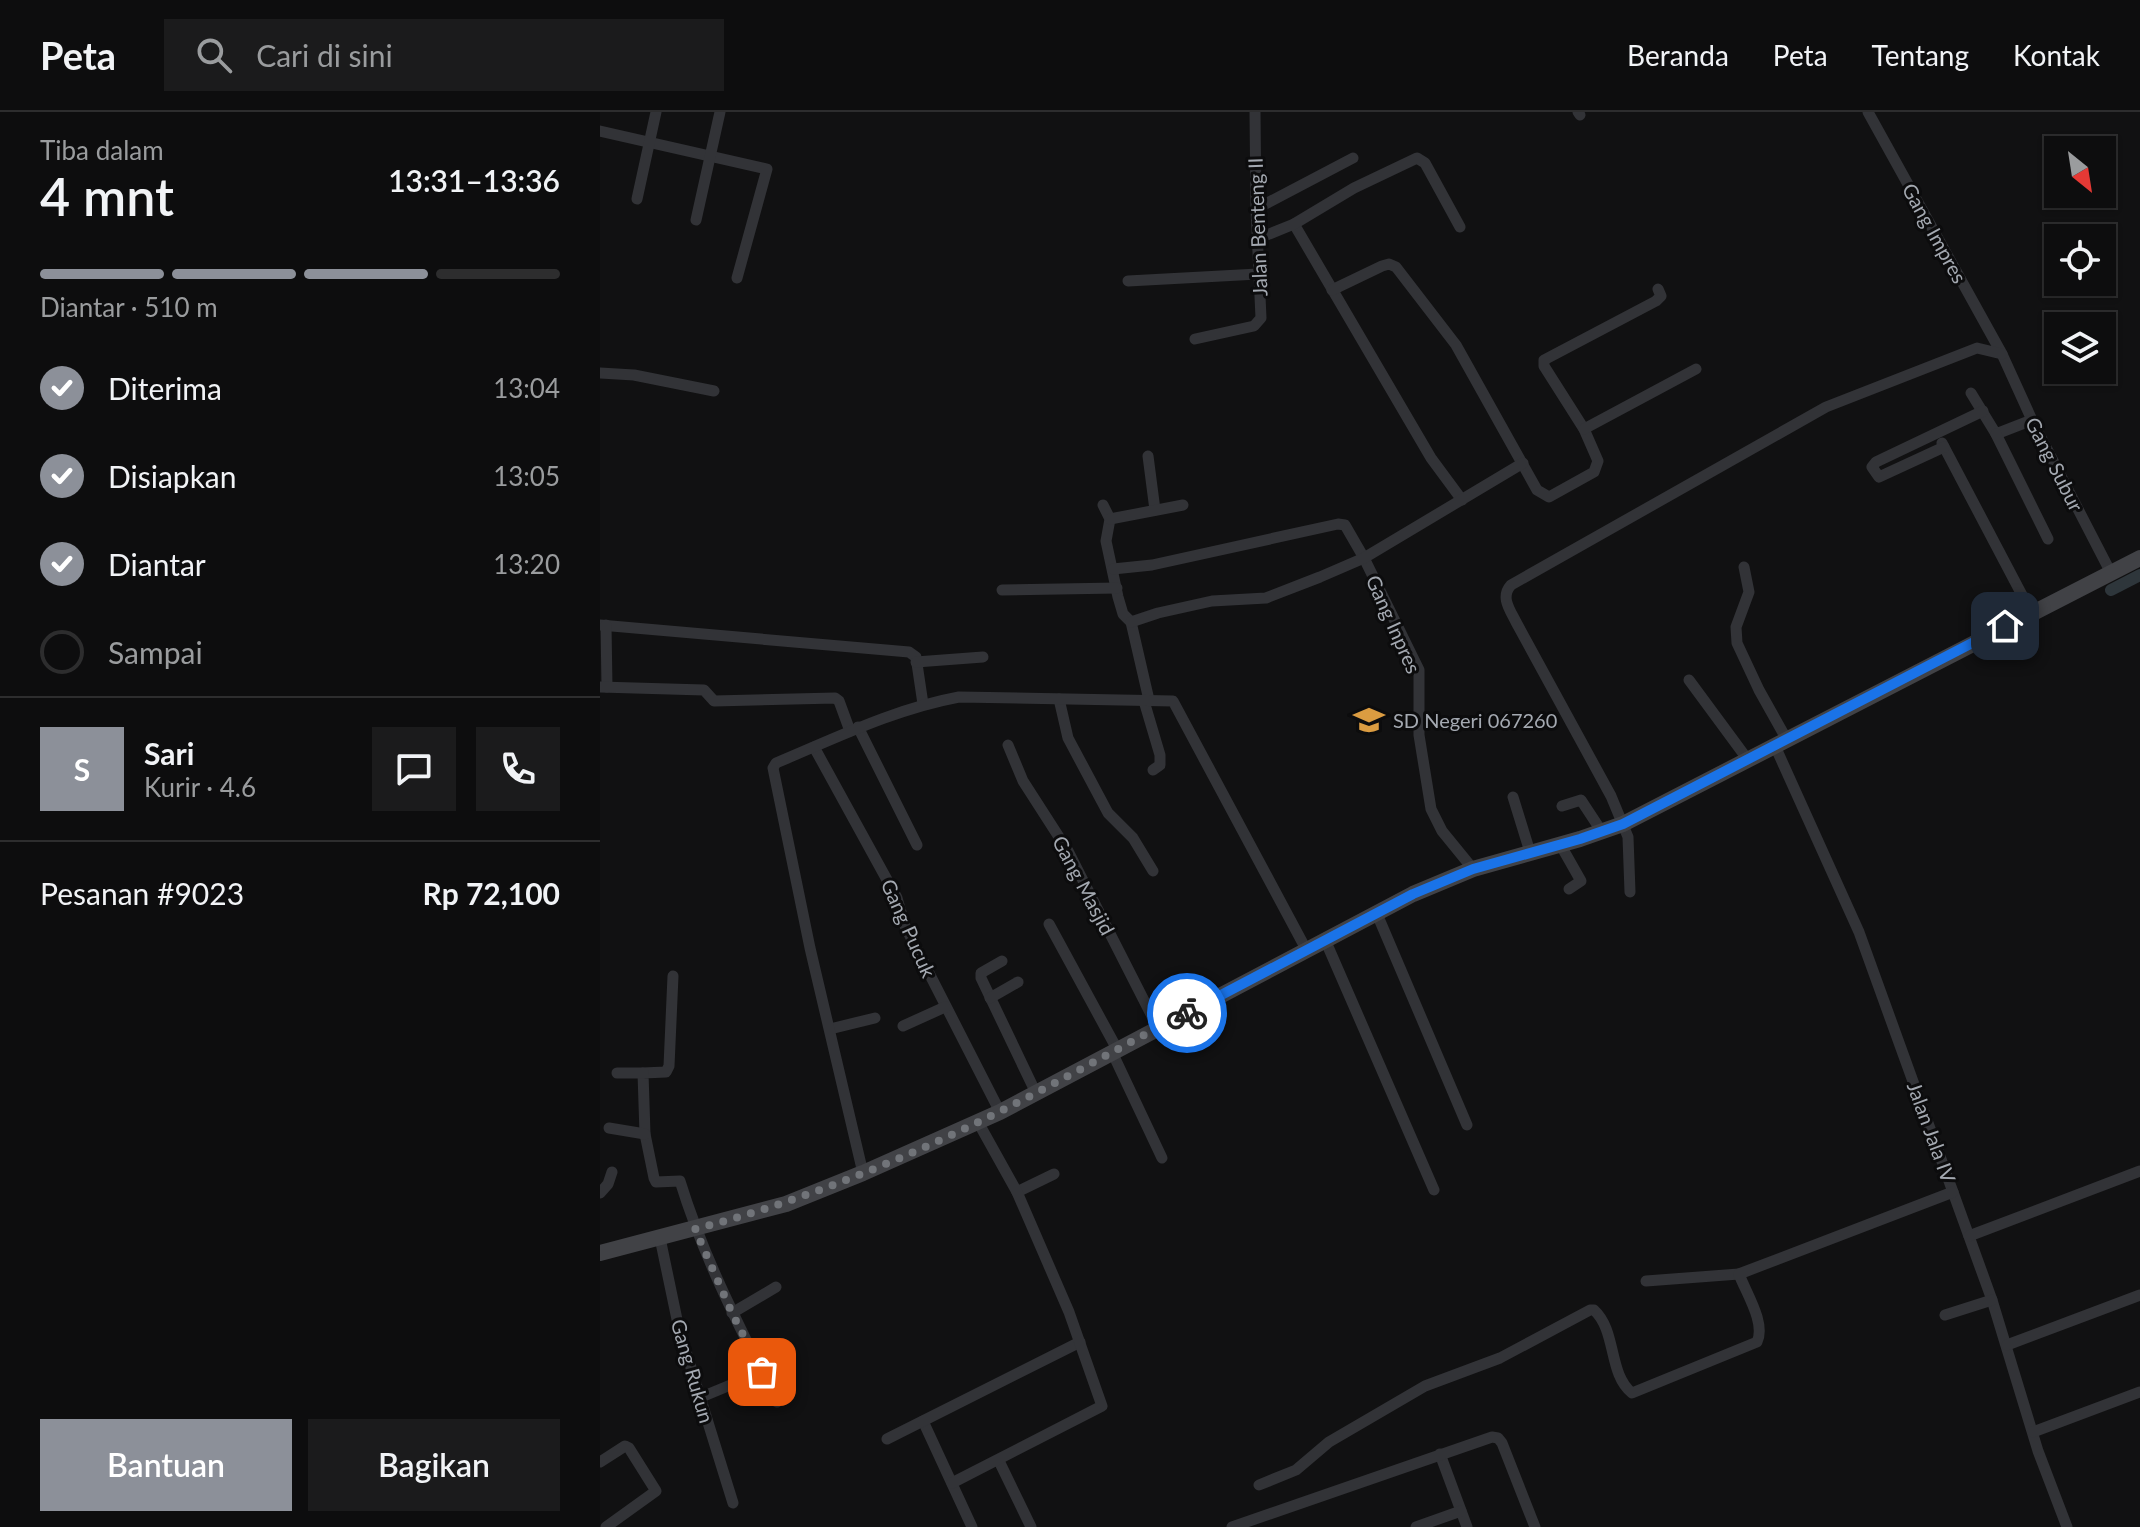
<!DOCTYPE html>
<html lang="id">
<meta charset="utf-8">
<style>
body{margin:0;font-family:Lato,sans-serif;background:#1b1b1c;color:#f1f3f6;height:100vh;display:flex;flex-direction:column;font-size:30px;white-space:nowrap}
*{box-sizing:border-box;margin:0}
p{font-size:26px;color:#9a9c9e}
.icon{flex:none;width:44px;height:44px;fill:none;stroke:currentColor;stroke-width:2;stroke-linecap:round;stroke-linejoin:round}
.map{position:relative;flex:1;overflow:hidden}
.side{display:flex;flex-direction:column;background:#0d0d0e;width:600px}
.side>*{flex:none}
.needle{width:52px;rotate:150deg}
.buttons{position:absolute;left:1444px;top:24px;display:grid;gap:16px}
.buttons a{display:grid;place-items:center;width:72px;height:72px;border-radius:0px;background:#0d0d0e;box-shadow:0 2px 6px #0004,0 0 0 2px #2d2d2e;font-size:40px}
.pin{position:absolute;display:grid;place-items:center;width:68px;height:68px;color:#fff;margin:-34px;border-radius:16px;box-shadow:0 4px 12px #0006}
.courier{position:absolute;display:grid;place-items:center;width:80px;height:80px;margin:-40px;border:6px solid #1a73e8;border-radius:50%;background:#fff;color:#222;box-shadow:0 2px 10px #0007}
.summary em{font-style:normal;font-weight:600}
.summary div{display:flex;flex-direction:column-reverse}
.summary{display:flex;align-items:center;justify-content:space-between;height:136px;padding:0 40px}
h1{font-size:52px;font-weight:600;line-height:60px}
.bar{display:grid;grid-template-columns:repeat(4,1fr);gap:12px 8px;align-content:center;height:96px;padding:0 40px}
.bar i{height:10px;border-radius:6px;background:#2d2d2e}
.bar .current{background:#8c9099}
.bar p{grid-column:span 4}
.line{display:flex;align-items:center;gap:20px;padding:0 40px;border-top:2px solid #2d2d2e}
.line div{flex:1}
.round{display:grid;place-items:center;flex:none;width:84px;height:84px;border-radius:0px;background:#1b1b1c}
ol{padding:0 40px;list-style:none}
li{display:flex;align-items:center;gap:24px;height:88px}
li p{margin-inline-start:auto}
li .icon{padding:8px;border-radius:50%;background:#8c9099;color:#fff;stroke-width:4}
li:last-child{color:#9a9c9e}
li i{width:44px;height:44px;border:4px solid #2d2d2e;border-radius:50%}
.cta{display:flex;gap:16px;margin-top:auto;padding:16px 40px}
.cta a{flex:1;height:92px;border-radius:0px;background:#8c9099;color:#fff;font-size:32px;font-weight:600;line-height:92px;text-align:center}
.cta a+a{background:#1b1b1c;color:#f1f3f6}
header{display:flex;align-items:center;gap:48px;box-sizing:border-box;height:112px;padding:0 40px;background:#0d0d0e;border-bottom:2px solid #2d2d2e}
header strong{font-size:38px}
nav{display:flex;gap:44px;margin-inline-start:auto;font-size:28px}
.search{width:560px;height:72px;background:#1b1b1c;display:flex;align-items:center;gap:20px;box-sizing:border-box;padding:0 28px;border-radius:0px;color:#9a9c9e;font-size:30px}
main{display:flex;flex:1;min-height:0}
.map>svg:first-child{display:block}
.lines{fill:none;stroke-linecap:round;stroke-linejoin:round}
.canal{stroke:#2e363b;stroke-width:12}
.street{stroke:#323337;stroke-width:11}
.secondary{stroke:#414246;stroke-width:16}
.done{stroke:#717479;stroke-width:8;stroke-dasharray:0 14.4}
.route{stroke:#1a73e8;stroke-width:10}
.labels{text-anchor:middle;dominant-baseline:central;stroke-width:6;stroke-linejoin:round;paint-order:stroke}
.street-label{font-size:20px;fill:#a4a9b1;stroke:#0c0c0d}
.poi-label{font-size:20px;fill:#a4a9b1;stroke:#0c0c0d;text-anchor:start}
</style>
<header>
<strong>Peta</strong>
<div class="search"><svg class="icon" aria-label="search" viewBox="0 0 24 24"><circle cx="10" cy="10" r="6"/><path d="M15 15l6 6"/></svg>Cari di sini</div>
<nav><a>Beranda</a><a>Peta</a><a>Tentang</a><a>Kontak</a></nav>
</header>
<main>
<section class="side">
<div class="summary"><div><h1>4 mnt</h1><p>Tiba dalam</p></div><em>13:31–13:36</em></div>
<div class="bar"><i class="current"></i><i class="current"></i><i class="current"></i><i></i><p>Diantar · 510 m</p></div>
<ol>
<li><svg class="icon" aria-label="check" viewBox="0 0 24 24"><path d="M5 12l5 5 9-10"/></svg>Diterima<p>13:04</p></li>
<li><svg class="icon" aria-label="check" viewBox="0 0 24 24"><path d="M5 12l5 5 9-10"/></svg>Disiapkan<p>13:05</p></li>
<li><svg class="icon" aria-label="check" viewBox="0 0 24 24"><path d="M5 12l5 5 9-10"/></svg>Diantar<p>13:20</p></li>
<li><i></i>Sampai</li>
</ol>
<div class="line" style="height:144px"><b class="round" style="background:#8c9099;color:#fff">S</b><div><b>Sari</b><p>Kurir · 4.6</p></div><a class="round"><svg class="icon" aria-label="chat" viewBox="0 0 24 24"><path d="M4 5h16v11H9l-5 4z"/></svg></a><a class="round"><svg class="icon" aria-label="phone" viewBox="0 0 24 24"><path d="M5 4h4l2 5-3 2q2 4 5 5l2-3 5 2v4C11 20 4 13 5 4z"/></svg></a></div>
<div class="line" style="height:104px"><div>Pesanan #9023</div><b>Rp 72,100</b></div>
<div class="cta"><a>Bantuan</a><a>Bagikan</a></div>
</section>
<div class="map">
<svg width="1540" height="1415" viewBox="0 0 1540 1415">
<rect width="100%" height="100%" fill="#111112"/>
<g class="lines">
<polyline class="canal" points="1511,478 1540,463"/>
<g class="street">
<polyline points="978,0 980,3"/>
<polyline points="1268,0 1402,242 1432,308 1511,461"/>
<polyline points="0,19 167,57 137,166"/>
<polyline points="37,87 56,0"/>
<polyline points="656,97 753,46"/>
<polyline points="96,108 120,0"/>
<polyline points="694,112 831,346 862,388"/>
<polyline points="657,127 694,112 754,76 817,46 825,51 860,115"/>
<polyline points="528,169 658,162"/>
<polyline points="732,178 782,154 789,152 796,155 856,233 937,378 949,385 994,360 998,349 984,317 944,254 944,248 1056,189 1061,184 1058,177"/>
<polyline points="595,227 654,214 661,206 656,97 655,0"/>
<polyline points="0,261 34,263 114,279"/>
<polyline points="1371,281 1396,322 1432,308"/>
<polyline points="984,317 1096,257"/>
<polyline points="1396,322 1448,427"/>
<polyline points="1342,331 1431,500"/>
<polyline points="1344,335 1279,365 1272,355 1276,350 1383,299"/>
<polyline points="548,344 555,398"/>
<polyline points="503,393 510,407 506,429 518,485 523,502 531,510 549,588"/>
<polyline points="510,407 583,393"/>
<polyline points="1144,455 1149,480 1136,515 1137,531 1159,578 1187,628"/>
<polyline points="513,457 552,453 738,412 745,413 764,446 819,558 819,623 831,697 842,719 873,757"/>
<polyline points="402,478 517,476"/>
<polyline points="531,510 558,501 612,489 666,486 720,465 764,446 923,351"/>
<polyline points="0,513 309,540 316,545 323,592"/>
<polyline points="6,513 7,575"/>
<polyline points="316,550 383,545"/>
<polyline points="1089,568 1148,648"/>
<polyline points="0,575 104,578 114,589 235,586 239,589 250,619"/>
<polyline points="459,587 468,626 508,701 533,726 553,759"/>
<polyline points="544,589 560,643 560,653 553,658"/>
<polyline points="258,615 317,733"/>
<polyline points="408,633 423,669 468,739 558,916"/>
<polyline points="1175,634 1259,820 1392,1188 1438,1339 1467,1415"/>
<polyline points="214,635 297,786 305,814 400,1000"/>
<polyline points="913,685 930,740"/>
<polyline points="962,694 981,688 1002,720"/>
<polyline points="960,732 981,769 969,777"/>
<path d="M1030,780L1028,725L1011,684L916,510C910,498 900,485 911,473L1226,295L1377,236L1402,242"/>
<polyline points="777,802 867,1013"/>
<polyline points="449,812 517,937"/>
<polyline points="726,830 834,1078"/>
<polyline points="402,849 381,861 381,866 436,981"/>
<path d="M73,864L69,954L66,960L43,961L45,1022L54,1066L56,1070L80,1069C104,1147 141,1218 177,1290"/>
<polyline points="390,886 418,870"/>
<polyline points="303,914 345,895"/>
<polyline points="230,917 275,906"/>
<polyline points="512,940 562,1046"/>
<polyline points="17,961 43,961"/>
<polyline points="9,1016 45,1022"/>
<path d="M263,1061L210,836L173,656L176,651C236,626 294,597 359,585L573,589L707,839"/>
<polyline points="417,1080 454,1062"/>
<polyline points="0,1081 8,1072 12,1060"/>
<polyline points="1369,1124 1540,1059"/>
<polyline points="60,1126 79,1217 133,1391"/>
<polyline points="1046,1169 1139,1162"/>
<polyline points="132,1201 176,1175"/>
<polyline points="1345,1203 1392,1188"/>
<polyline points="1407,1233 1540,1183"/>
<polyline points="99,1286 162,1260"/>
<polyline points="323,1309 372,1415"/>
<polyline points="1433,1320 1540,1280"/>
<polyline points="287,1327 480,1230"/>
<polyline points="840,1342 867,1415"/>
<polyline points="399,1349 431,1415"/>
<polyline points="0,1350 25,1334 29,1336 56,1379 6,1415"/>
<polyline points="352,1371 502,1294 469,1200 417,1080 378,1010"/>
<path d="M659,1373L696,1358L729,1330L825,1274L900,1246L990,1198H994C1017,1219 1008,1262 1032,1281L1157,1230C1166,1211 1146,1181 1139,1162L1353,1080"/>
<polyline points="632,1415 892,1325 898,1326 902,1331 935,1415"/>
<polyline points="816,1415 861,1399"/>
</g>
<polyline class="secondary" points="0,1141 186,1092 263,1061 400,1000 813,782 873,757 980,727 1023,712 1540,446"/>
</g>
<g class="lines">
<path class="done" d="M162,1260L132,1201L95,1117C200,1090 300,1049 397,1001C461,969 523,933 587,901"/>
<polyline class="route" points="587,901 813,782 873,757 980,727 1023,712 1405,514"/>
</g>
<defs>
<symbol id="school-bare" viewBox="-9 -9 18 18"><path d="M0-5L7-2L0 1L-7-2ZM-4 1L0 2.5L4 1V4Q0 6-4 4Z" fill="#db9c41" stroke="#0c0c0d" stroke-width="2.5" paint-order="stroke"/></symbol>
</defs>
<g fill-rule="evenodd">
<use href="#school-bare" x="747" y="586" width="44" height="44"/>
</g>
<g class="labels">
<g class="street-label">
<text transform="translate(657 115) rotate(-92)">Jalan Benteng II</text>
<text transform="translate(1335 121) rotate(61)">Gang Impres</text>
<text transform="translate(1455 352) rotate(63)">Gang Subur</text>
<text transform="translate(794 512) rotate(66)">Gang Inpres</text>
<text transform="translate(484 773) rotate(62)">Gang Masjid</text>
<text transform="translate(309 816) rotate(66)">Gang Pucuk</text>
<text transform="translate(1332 1020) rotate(70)">Jalan Jala IV</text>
<text transform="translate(93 1259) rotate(74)">Gang Rukun</text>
</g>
<g class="poi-label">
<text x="793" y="608">SD Negeri 067260</text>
</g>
</g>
</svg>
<div class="buttons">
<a><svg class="needle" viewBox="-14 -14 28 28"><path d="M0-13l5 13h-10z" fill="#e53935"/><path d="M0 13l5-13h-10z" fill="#9a9c9e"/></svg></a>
<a><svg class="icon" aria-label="locate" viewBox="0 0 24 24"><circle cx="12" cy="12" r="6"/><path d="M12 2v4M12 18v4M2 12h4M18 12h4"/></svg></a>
<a><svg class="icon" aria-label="layers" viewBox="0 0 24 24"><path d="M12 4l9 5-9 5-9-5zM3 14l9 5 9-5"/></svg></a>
</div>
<div class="pin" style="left:162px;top:1260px;background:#ea580c"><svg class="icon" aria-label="bag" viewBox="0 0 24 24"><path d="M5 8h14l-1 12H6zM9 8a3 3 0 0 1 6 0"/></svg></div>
<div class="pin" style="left:1405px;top:514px;background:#1f2937"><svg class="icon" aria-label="home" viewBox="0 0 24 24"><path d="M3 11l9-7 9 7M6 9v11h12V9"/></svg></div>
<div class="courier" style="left:587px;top:901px"><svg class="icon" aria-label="bike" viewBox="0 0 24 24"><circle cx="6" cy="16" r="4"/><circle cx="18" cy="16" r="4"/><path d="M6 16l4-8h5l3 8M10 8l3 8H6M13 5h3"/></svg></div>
</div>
</main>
